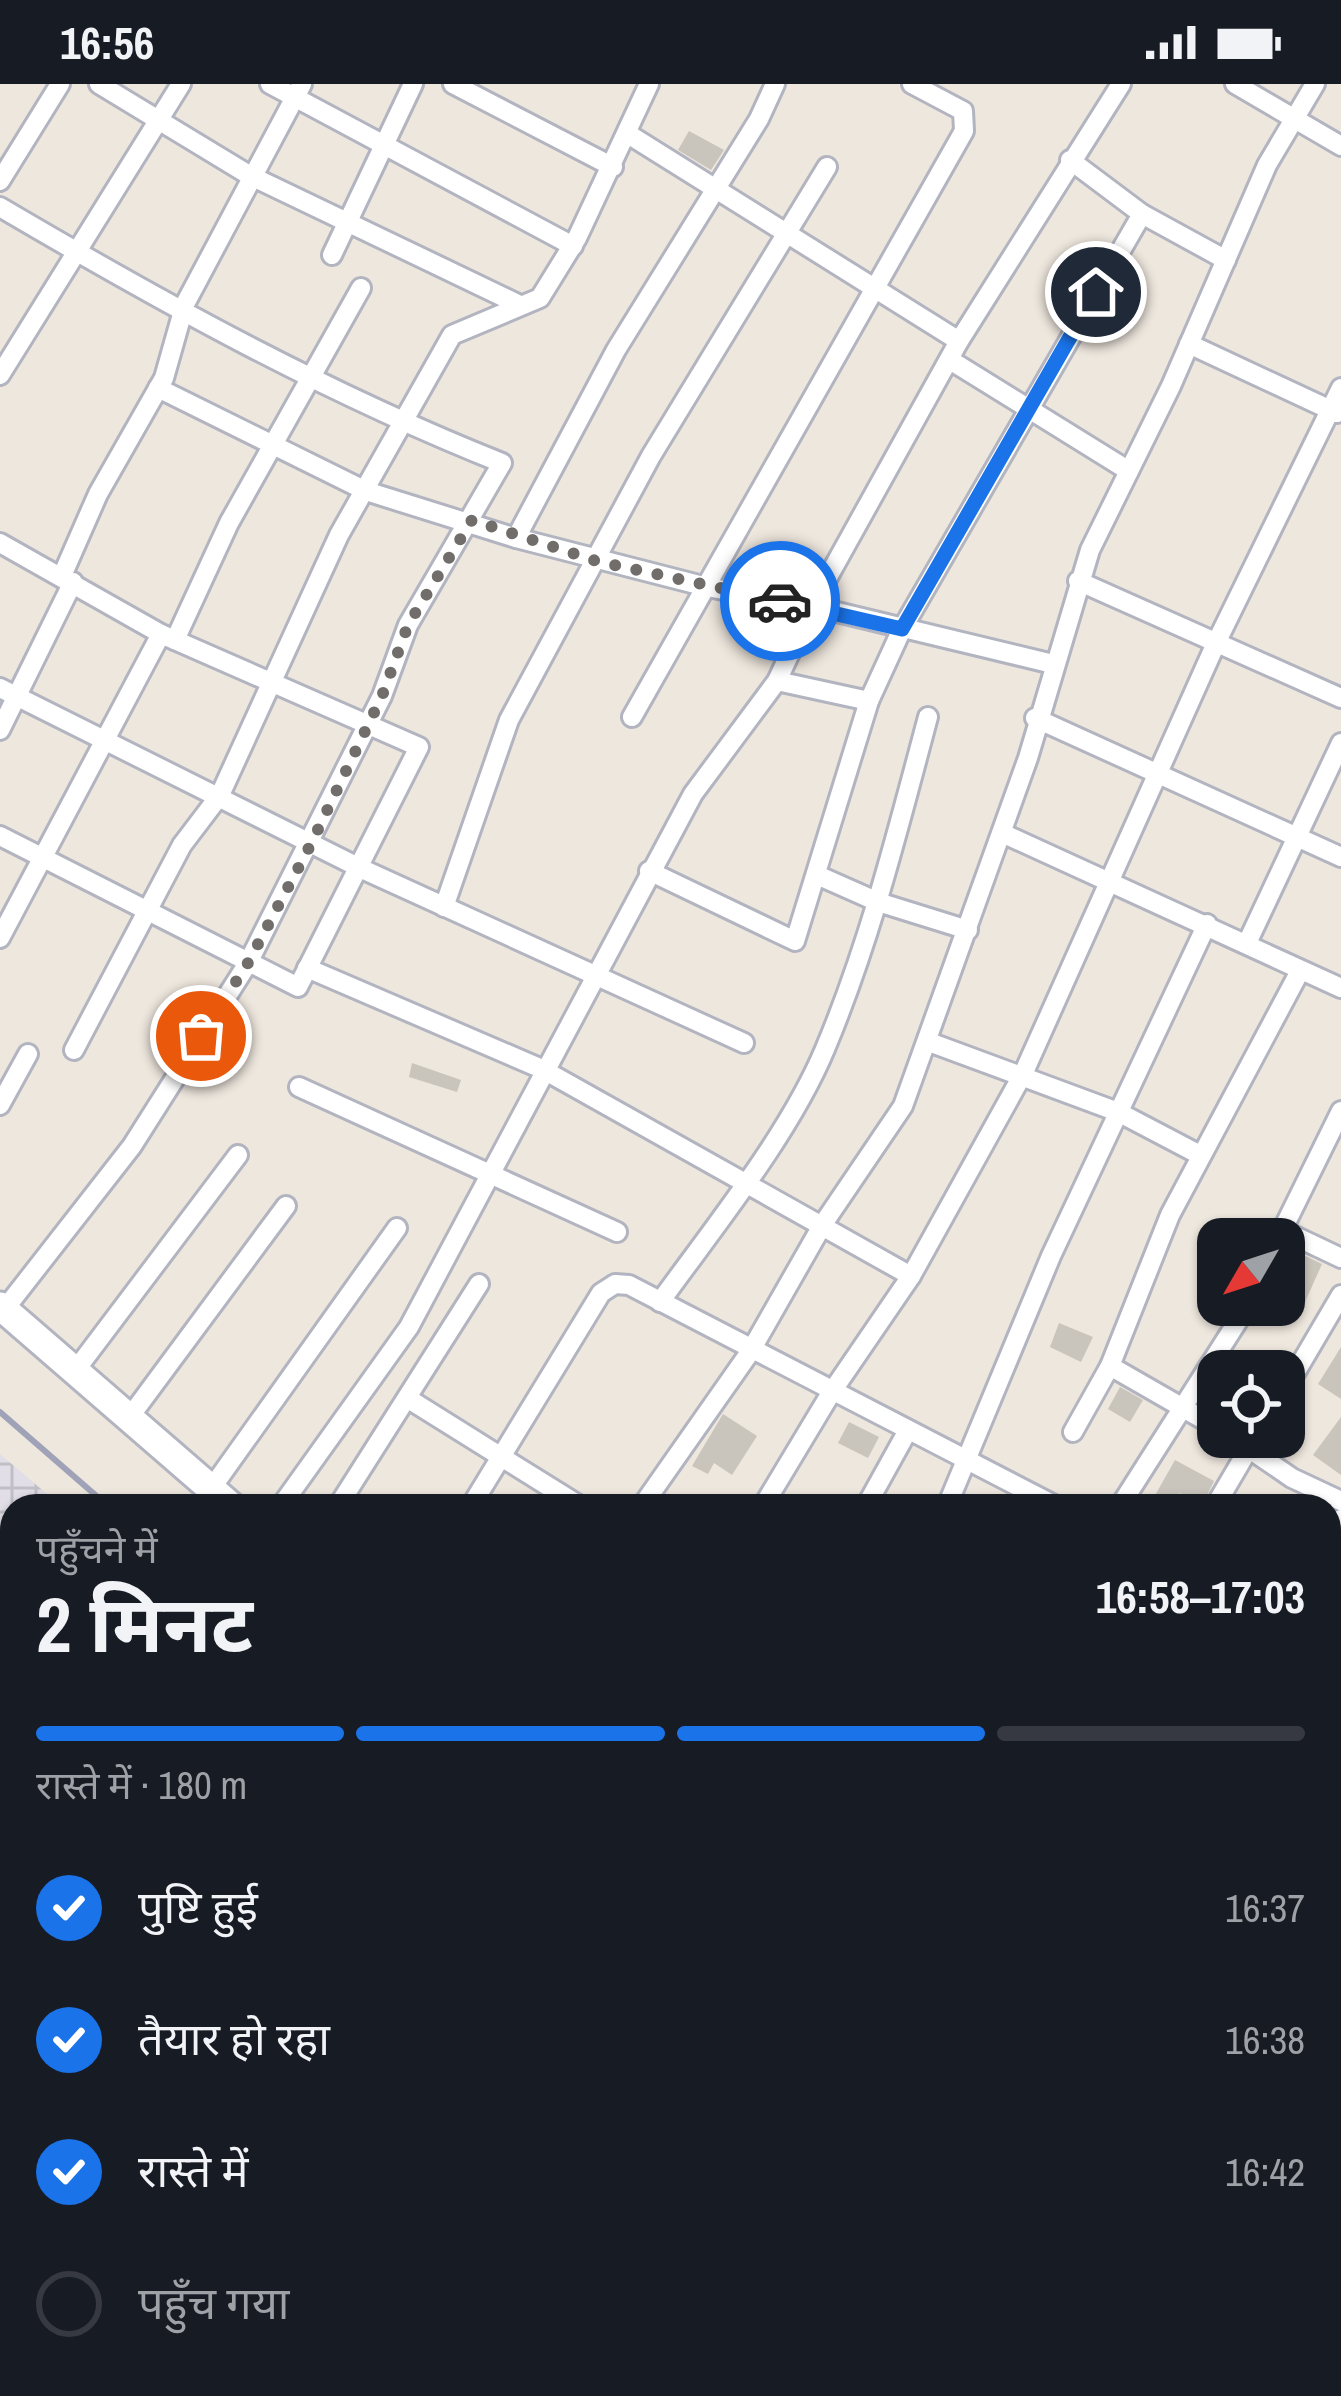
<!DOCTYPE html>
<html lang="hi">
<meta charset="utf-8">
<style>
body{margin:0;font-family:"Archivo Narrow","Noto Sans Devanagari",sans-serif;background:#20242c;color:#f1f3f6;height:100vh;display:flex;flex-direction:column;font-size:45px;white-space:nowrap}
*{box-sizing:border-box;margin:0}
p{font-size:39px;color:#9ea1a6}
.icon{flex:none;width:66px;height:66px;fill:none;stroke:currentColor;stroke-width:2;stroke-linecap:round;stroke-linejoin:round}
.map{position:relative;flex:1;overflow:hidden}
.side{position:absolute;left:0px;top:1410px;width:1341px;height:903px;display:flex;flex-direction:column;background:#171b24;border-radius:36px 36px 0 0;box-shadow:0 3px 9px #0004}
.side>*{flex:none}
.needle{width:78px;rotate:231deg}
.buttons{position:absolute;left:1197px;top:1134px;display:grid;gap:24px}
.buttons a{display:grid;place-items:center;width:108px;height:108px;border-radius:24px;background:#171b24;box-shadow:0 3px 9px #0004;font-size:60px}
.pin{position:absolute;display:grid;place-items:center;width:102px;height:102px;color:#fff;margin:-51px;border:6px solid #fff;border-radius:50%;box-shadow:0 3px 12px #0007}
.courier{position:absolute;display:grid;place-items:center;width:120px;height:120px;margin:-60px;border:9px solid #1a73e8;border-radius:50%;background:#fff;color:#222;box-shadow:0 3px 15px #0007}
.overview em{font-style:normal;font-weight:700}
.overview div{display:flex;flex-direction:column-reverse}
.overview{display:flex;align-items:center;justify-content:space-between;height:204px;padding:0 36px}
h1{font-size:78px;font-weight:700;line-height:90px}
.bar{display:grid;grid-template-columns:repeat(4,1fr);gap:18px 12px;align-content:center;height:144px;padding:0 36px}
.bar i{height:15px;border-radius:9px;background:#363941}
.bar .on{background:#1a73e8}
.bar p{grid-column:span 4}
ol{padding:0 36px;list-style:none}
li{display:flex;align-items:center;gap:36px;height:132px}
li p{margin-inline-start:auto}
li .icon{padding:12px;border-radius:50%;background:#1a73e8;color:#fff;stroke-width:4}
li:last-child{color:#9ea1a6}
li i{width:66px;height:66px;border:6px solid #363941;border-radius:50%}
.status{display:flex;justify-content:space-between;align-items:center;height:84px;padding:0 60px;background:#171b24;direction:ltr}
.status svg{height:33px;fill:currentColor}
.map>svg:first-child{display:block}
.industrial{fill:url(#industrial-grid)}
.building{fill:#c9c5bc}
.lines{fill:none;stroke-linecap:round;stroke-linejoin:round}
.lane-casing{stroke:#b2b4c0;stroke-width:15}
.street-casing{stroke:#b2b4c0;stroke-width:24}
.secondary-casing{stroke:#b2b4c0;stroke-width:33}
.lane{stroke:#fff;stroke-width:9}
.street{stroke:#fff;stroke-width:18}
.secondary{stroke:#fff;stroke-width:27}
.rail{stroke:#a0a3b7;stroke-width:6}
.done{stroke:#706d6a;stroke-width:12;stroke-dasharray:0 21.6}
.route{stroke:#1a73e8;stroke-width:15}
</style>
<div class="status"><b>16:56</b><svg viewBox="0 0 49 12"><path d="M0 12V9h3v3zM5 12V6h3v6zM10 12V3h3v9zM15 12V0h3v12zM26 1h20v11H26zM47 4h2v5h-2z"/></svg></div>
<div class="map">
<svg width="1341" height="2312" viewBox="0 0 1341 2312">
<defs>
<pattern id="industrial-grid" width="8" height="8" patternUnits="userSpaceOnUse" patternTransform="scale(3)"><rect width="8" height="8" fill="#e1dee7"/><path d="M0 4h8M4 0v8" fill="none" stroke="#c1bfc6"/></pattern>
</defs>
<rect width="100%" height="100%" fill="#eee7de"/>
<polygon class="industrial" points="0,1370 61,1422 12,1422 12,2301 1087,2301 1100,2312 0,2312"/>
<g class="building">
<polygon points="689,47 724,66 711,86 678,66"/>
<polygon points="412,979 461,996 457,1008 409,993"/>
<polygon points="1299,1169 1322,1180 1296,1238 1282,1230 1286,1197"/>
<polygon points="1059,1239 1093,1253 1081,1278 1050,1263"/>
<polygon points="1341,1263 1341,1315 1318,1300"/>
<polygon points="1120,1303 1143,1316 1130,1338 1108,1325"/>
<polygon points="723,1330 757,1352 732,1391 714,1379 708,1390 692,1382"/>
<polygon points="1341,1333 1341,1391 1313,1371"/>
<polygon points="849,1338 879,1353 868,1374 838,1359"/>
<polygon points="1175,1376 1214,1397 1202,1421 1180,1409 1172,1422 1149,1422"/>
</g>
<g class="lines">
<defs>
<g id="lane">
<polyline points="0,2049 12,2060"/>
<polyline points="3,2312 13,2301"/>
<polyline points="337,2312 346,2301"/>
<polyline points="577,2312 586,2301"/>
</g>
<g id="street">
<polyline points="99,0 249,91 520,221"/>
<polyline points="270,0 573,162"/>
<polyline points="453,0 613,83"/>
<polyline points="1235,0 1341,62"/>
<polyline points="628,50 959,257"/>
<polyline points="1070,76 1142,130 1226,176"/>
<polyline points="0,97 60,0"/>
<path d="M0,123C163,219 326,309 502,379L408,541L382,612L248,879L132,1062L4,1226"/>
<polyline points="332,171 413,0"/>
<polyline points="1189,260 1337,329"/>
<polyline points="950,276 1129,387"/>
<polyline points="0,291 181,0"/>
<polyline points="158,304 366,407 516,454 707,503 812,522 1053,580"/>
<polyline points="516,454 616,266 759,35 775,0"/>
<polyline points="0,459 161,550 419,663 298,903 0,752"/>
<polyline points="62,492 98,410 164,294 185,220 302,0"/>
<polyline points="1078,497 1341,614"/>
<polyline points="175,556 229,439 361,204"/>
<polyline points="777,597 869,617"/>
<polyline points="0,604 362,785 744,959"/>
<polyline points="632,633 964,47 963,27 912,0"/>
<polyline points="1035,634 1341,773"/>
<polyline points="0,646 73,498"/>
<polyline points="1002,749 1341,904"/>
<polyline points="649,787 795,857 869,617 902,545 1142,130"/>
<polyline points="817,791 878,818 968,846"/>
<polyline points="444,823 509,636 651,372 827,83"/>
<polyline points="0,854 161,550"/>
<polyline points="1248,857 1341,659"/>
<polyline points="307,884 542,985 911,1192"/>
<polyline points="929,958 1118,1028 1200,1071"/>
<polyline points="74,966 182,761 220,711 339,451 452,251 540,214 577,154 649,0"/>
<polyline points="299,1003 617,1148"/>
<polyline points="0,1021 28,970"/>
<polyline points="1282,1146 1341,1174"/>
<polyline points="1278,1155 1341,1027"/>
<path d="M660,1218C714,1143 789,1051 825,965C870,858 898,745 928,633"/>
<polyline points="1110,1282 1218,1344"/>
<polyline points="75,1287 238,1071"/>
<polyline points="1284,1308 1341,1211"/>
<polyline points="407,1314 580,1422"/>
<polyline points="129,1334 286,1122"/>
<polyline points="1073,1348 1110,1282 1170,1131 1300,887"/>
<polyline points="1232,1353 1292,1394 1341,1417"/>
<polyline points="211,1405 397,1144"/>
<polyline points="281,1422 409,1243 693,710 777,597 812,522 959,257 1121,0"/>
<polyline points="338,1422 479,1200"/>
<polyline points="471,1422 601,1209 615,1200 629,1201 1056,1422"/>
<polyline points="642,1422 750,1268 823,1140 903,1022 1028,674 1090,466 1171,302 1267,81 1315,0"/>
<polyline points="763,1422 831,1309 911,1192 1024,988 1217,557 1341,304"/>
<polyline points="866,1422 907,1348"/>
<polyline points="947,1422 1051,1172 1207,840"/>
<polyline points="1120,1422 1248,1221"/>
<polyline points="1215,1422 1255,1354"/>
<polyline points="1329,1454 1341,1435"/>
<polyline points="1329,1587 1341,1595"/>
<polyline points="0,1701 12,1712"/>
<polyline points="0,1748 12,1738"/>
<polyline points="1329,1793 1341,1776"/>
<polyline points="1329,1860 1341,1869"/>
<polyline points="1329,1979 1341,1960"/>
<polyline points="1329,2044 1341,2052"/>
<polyline points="1329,2182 1341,2166"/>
<polyline points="722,2301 734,2312"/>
</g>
<g id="secondary">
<polyline points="0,1222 231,1422"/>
<polyline points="1299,2301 1312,2312"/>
</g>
</defs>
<use href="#lane" class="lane-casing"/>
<use href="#street" class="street-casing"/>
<use href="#secondary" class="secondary-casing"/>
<use href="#lane" class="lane"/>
<use href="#street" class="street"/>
<use href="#secondary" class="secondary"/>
<g class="rail">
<polyline points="0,1328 108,1422"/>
<polyline points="1159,2301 1173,2312"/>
</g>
</g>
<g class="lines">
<polyline class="done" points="201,952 248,879 311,760 382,612 408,541 472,436 596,477 780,517"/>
<polyline class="route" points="780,517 902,545 1096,208"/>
</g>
</svg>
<div class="buttons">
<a><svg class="needle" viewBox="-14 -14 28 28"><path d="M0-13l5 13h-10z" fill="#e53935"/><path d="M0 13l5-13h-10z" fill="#9ea1a6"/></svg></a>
<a><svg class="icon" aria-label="locate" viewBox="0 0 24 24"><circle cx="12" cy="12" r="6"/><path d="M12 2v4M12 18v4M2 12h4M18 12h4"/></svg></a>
</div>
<div class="pin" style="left:201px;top:952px;background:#ea580c"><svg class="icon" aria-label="bag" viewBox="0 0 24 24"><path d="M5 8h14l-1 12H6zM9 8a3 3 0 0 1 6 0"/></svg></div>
<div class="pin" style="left:1096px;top:208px;background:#1f2937"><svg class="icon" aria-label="home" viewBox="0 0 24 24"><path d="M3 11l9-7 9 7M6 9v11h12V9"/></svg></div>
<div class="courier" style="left:780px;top:517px"><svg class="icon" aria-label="car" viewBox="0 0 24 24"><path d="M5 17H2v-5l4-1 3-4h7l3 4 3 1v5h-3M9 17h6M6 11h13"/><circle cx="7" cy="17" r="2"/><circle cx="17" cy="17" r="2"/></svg></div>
<section class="side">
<div class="overview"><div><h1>2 मिनट</h1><p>पहुँचने में</p></div><em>16:58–17:03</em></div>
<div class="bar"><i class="on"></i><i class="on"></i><i class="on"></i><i></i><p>रास्ते में · 180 m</p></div>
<ol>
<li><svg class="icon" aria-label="check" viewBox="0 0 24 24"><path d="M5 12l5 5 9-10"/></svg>पुष्टि हुई<p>16:37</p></li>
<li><svg class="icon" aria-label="check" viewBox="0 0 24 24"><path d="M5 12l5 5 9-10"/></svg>तैयार हो रहा<p>16:38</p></li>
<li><svg class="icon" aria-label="check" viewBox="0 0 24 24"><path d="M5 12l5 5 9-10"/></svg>रास्ते में<p>16:42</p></li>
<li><i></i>पहुँच गया</li>
</ol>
</section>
</div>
